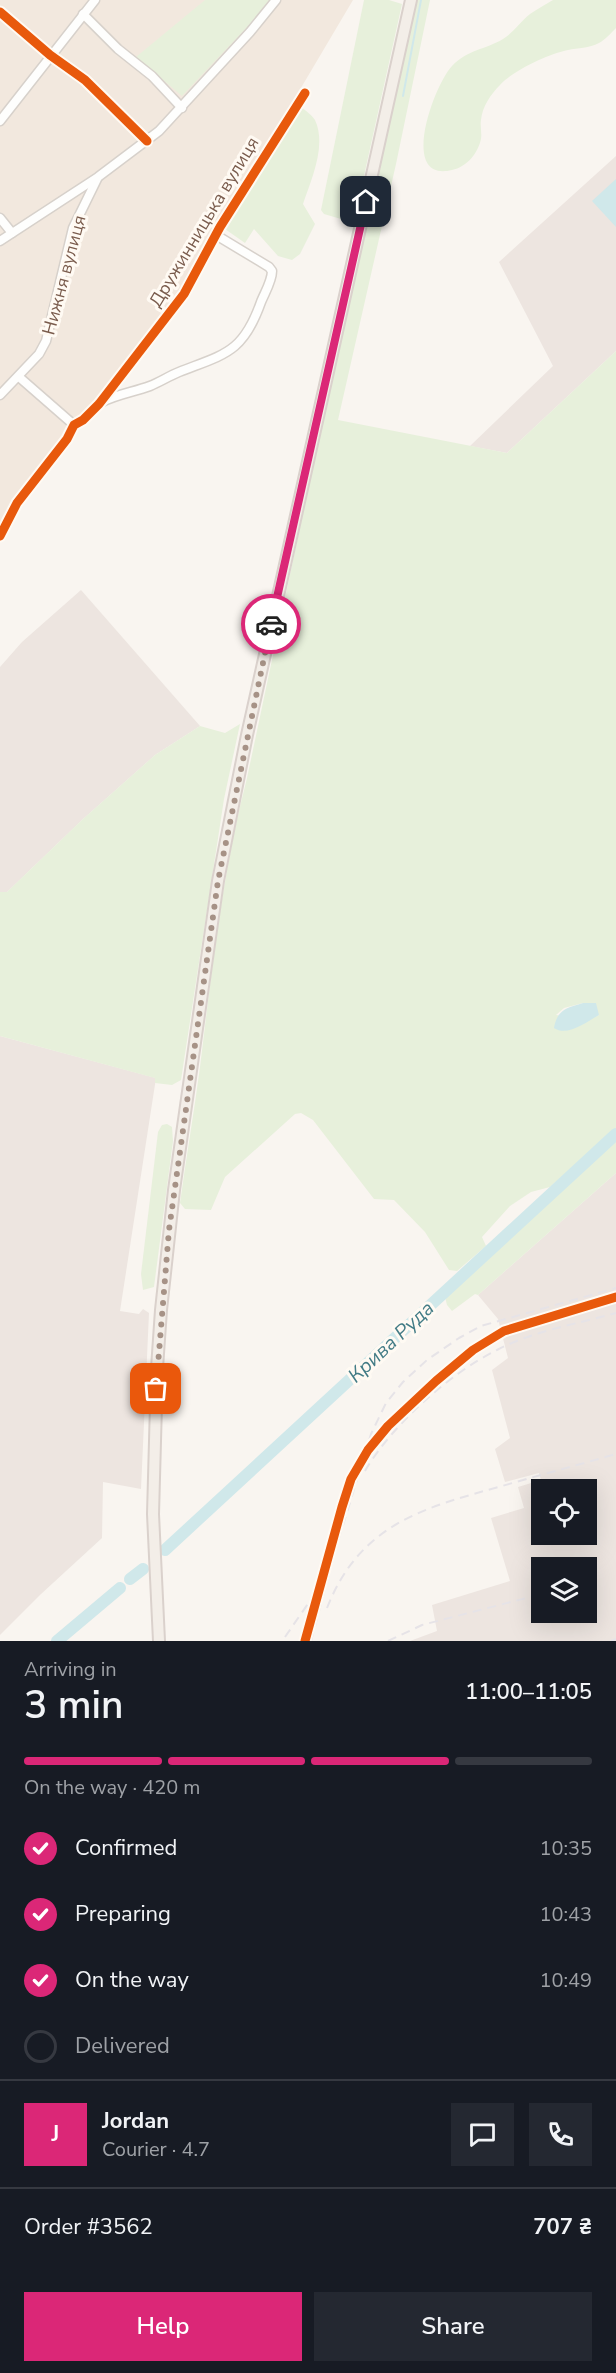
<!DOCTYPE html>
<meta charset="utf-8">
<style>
body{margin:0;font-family:"Nunito Sans",sans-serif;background:#242831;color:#f1f3f6;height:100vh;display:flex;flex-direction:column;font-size:22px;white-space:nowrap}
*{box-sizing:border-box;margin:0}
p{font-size:20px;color:#9ea1a6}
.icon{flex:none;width:33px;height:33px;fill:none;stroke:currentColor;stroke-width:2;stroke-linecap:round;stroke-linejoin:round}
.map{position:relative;height:1641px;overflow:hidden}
.panel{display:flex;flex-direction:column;background:#171b24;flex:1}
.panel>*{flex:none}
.buttons{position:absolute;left:531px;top:1479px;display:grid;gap:12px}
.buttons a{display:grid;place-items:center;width:66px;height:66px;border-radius:0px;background:#171b24;box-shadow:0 6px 24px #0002;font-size:30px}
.pin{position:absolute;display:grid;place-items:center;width:51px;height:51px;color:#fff;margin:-26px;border-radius:12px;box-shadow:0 3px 9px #0006}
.courier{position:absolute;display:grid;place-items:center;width:60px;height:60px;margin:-30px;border:4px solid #db2777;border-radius:50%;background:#fff;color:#222;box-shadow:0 2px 8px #0007}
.head em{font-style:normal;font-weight:600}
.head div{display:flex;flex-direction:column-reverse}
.head{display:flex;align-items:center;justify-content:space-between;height:102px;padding:0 24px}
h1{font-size:39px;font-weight:600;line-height:45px}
.bar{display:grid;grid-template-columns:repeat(4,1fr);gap:9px 6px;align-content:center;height:72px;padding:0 24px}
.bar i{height:8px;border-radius:4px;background:#363941}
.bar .on{background:#db2777}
.bar p{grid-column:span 4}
.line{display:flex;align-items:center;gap:15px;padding:0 24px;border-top:2px solid #363941}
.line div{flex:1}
.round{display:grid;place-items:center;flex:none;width:63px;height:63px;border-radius:0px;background:#242831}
ol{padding:0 24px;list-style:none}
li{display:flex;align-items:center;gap:18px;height:66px}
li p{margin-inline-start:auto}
li .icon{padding:6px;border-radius:50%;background:#db2777;color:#fff;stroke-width:4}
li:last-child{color:#9ea1a6}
li i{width:33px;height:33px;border:3px solid #363941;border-radius:50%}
.cta{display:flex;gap:12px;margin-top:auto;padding:12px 24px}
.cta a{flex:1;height:69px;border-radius:0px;background:#db2777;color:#fff;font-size:24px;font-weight:600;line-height:69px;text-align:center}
.cta a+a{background:#242831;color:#f1f3f6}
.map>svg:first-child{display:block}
.residential{fill:#f2e8de}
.industrial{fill:#ede5e0;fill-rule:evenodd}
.green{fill:#e7f0db;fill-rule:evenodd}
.water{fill:#d0e8ea}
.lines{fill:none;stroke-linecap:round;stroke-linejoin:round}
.stream{stroke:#d0e8ea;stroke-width:2}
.river{stroke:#d0e8ea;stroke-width:12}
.minor-casing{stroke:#d7d1cb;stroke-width:11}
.major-casing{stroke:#dad1cc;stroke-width:14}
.minor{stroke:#fefefd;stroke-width:8}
.major{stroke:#f3eee8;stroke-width:10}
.rail{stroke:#e6e3e7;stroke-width:2;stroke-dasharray:9 6;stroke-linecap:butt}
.cycleway-casing{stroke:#fffaf3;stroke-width:13}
.cycleway{stroke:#e8590c;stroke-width:9}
.done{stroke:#a69286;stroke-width:6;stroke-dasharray:0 10.8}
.route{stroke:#db2777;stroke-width:8}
.labels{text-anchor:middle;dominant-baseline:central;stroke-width:6;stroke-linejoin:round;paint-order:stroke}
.street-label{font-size:18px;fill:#7a5c4d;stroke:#fffaf3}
.water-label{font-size:20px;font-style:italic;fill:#437c86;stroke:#fffaf3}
</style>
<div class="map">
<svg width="616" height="1641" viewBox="0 0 616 1641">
<rect width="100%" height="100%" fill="#f9f5f0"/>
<polygon class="residential" points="0,0 353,0 202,255 177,301 122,371 75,420 8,511 0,527"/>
<g class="industrial">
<polygon points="616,156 616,351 507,453 470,446 553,366 499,262"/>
<polygon points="81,590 200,726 155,755 83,819 7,892 0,892 0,667 22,642"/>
<polygon points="0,1036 156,1078 120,1311 139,1314 143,1309 149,1313 141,1489 103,1482 102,1538 41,1594 0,1635"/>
<path d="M616,1173V1641H410L437,1631L432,1605L510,1581L491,1518L524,1508L518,1487L541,1480L539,1473L505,1482L495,1449L510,1438L492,1370L508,1358L498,1319L478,1295ZM542,1490H586V1534H542ZM542,1568H586V1612H542Z"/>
</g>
<g class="green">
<polygon points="205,0 269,0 251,23 182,96 136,57"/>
<polygon points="364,0 389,0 402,4 354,221 351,222 324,214 321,210"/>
<path d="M417,0H430L396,164L338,420L507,453L616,351V1173L478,1295L475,1294L452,1311L447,1305L445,1297L527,1218L611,1145L607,1137L550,1187L531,1192L510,1206L482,1237L486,1246L457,1271L449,1270L425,1232L394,1200L374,1199L313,1120L301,1113L295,1114L225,1177L211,1210L185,1209L180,1203C186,1158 194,1113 200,1067C212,970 222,873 247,778L329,390ZM583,1003L599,1015L588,1020L556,1015L564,1008Z"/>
<path d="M553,0H616V28C611,33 605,40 599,43C589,48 578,48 568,50C548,54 514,70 500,85C491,94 482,107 481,120C480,126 482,133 481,139C478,153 467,167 452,170C398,183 434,85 452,66C468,49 485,50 503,39C514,32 520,22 530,14C537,9 545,5 553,0Z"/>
<path d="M301,107C306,111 312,115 315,120C327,146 311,180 303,204L315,224L300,254L292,260L278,256L254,229L245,243L225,229L239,200Z"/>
<polygon points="240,724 224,799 181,1080 172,1085 155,1083 155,1078 0,1036 0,892 7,892 83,819 155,755 200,726 225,733"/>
<polygon points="167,1124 172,1127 173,1141 154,1287 143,1290 141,1274 158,1132 162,1125"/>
</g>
<g class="water">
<polygon points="616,179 616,227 592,201"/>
<path d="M583,1003H596L599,1015C586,1022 568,1037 554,1028C557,1010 566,1008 583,1003Z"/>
</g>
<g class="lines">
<polyline class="stream" points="403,96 421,0"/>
<g class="river">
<polyline points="165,1550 616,1134"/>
<polyline points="130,1579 143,1569"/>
<polyline points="57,1641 120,1588"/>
</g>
<defs>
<g id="minor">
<polyline points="0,12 50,55 85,80 147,141"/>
<polyline points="83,14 118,49 152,76 182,108"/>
<polyline points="0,121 95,0"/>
<polyline points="0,218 12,233"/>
<polyline points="0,241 98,177 159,131 250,32 276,0"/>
<polyline points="19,377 74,425"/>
<polyline points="0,395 39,354 46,341 73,228 97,179"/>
<path d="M102,402C118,394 134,392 150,386C160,382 169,376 179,372C225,354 243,353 261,302C265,292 272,281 272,271L269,267L216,235"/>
<polyline points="0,536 17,503 67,439 74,425 83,420 99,404 184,294 220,227 305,93"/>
<polyline points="305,1641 342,1507 351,1479 368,1450 388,1426 436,1381 473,1350 504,1331 616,1297"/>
</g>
<polyline id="major" points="159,1641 153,1514 157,1368 161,1310 174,1190 218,881 247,735 411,0"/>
</defs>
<use href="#minor" class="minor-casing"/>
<use href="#major" class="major-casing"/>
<use href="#minor" class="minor"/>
<use href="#major" class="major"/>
<g class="rail">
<path d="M365,1471C391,1426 450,1373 497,1350C533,1331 577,1324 616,1313"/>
<path d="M327,1608C360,1524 423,1508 502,1486C540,1475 578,1465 616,1454"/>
<polyline points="285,1637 323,1582"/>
<polyline points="311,1641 336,1548 371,1434 386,1403 403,1382 427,1360 459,1338 481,1326 616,1288"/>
<polyline points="388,1641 422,1625 542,1594"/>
<polyline points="611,1641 616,1639"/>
</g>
<defs>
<g id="cycleway">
<polyline points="0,12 50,55 85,80 147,141"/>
<polyline points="0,536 17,503 67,439 74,425 83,420 99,404 184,294 220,227 305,93"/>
<polyline points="305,1641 342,1507 351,1479 368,1450 388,1426 436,1381 473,1350 504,1331 616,1297"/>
</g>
</defs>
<use href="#cycleway" class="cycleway-casing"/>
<use href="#cycleway" class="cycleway"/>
</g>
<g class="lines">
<polyline class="done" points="156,1389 169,1230 218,881 271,624"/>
<polyline class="route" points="271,624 366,202"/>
</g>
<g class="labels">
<g class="street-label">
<text transform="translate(204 222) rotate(-59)">Дружинницька вулиця</text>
<text transform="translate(64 275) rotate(-75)">Нижня вулиця</text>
</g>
<g class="water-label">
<text transform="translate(391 1342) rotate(-43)">Крива Руда</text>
</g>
</g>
</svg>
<div class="buttons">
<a><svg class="icon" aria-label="locate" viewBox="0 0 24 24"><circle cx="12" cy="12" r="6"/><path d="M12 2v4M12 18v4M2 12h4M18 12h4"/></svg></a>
<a><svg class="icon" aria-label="layers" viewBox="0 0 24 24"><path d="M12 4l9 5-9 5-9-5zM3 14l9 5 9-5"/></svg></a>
</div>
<div class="pin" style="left:156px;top:1389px;background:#ea580c"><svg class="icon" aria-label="bag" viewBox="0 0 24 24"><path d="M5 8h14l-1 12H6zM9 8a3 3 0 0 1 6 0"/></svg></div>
<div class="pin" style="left:366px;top:202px;background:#1f2937"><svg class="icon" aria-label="home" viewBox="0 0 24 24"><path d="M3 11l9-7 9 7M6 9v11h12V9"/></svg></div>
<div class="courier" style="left:271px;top:624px"><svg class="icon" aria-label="car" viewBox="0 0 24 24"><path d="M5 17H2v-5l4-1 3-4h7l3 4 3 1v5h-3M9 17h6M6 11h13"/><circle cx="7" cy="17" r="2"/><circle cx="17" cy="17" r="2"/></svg></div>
</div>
<section class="panel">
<div class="head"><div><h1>3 min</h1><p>Arriving in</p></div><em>11:00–11:05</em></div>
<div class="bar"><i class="on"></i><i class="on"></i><i class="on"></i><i></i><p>On the way · 420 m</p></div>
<ol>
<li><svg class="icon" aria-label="check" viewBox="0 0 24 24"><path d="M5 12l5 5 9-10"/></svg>Confirmed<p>10:35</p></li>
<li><svg class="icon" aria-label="check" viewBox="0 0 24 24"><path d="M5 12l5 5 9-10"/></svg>Preparing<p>10:43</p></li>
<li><svg class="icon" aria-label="check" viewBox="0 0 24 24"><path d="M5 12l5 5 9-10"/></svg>On the way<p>10:49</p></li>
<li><i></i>Delivered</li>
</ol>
<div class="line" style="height:108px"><b class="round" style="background:#db2777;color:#fff">J</b><div><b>Jordan</b><p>Courier · 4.7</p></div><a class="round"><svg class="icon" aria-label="chat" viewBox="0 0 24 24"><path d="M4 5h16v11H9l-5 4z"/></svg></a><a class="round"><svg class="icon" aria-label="phone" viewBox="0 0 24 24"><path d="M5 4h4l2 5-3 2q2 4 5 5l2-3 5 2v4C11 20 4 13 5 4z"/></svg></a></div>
<div class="line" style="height:78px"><div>Order #3562</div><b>707 ₴</b></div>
<div class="cta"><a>Help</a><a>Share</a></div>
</section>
